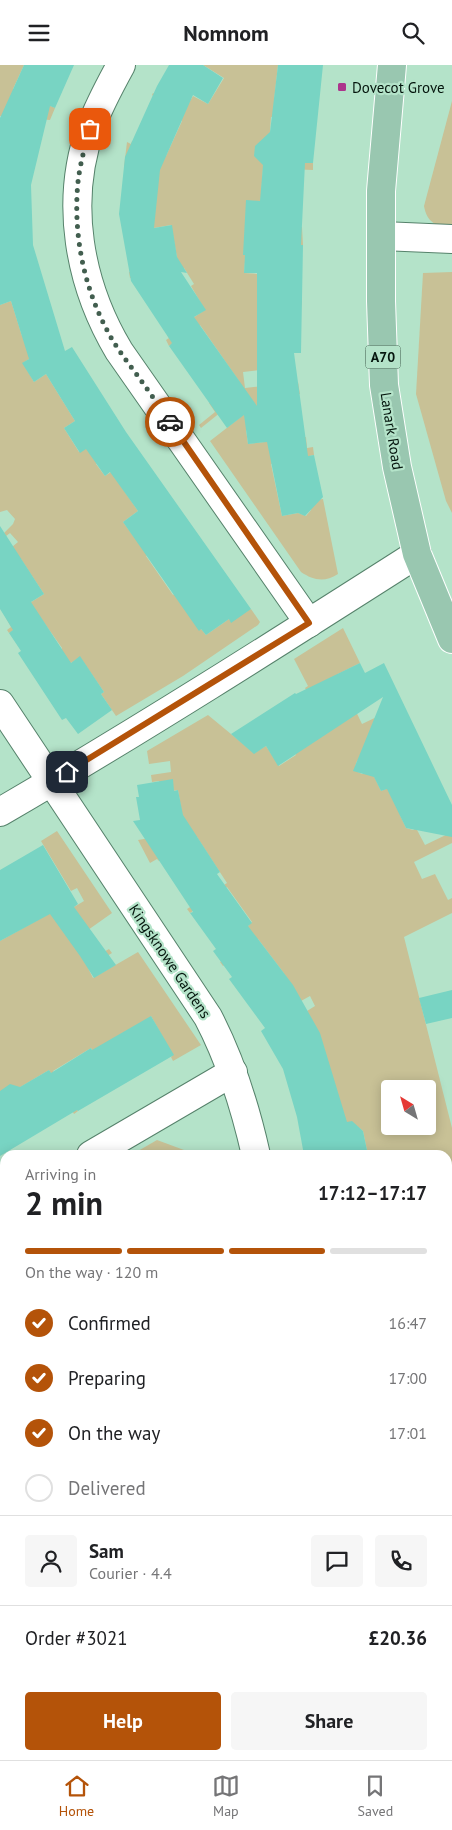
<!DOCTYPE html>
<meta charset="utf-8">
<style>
body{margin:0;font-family:"PT Sans",sans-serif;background:#f6f6f6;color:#202124;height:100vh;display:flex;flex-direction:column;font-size:19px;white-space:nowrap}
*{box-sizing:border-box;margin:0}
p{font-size:16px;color:#757577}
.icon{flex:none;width:28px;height:28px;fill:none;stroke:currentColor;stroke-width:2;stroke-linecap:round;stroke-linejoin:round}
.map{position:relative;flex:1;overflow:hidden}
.sheet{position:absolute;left:0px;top:1085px;width:452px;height:610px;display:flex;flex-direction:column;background:#fff;border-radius:15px 15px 0 0;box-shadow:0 2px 12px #0003}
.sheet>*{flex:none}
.needle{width:32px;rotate:323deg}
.fabs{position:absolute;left:381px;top:1015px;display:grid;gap:10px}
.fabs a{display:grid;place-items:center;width:55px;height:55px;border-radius:5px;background:#fff;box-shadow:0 2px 12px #0003;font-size:25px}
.pin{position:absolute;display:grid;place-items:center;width:42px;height:42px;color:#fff;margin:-21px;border-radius:10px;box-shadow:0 2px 8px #0006}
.courier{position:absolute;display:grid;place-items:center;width:50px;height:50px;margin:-25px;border:4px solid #b45309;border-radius:50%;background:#fff;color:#222;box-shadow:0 1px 6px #0007}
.head em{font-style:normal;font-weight:800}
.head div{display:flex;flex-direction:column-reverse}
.head{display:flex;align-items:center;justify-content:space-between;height:85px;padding:0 25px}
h1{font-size:32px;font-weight:800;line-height:38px}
.bar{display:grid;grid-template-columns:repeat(4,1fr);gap:8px 5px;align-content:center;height:60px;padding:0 25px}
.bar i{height:6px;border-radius:4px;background:#e0e0e0}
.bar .current{background:#b45309}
.bar p{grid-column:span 4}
.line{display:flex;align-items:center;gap:12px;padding:0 25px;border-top:1px solid #e0e0e0}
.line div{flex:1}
.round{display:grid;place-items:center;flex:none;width:52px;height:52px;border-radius:5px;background:#f6f6f6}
ol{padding:0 25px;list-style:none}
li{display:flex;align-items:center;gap:15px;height:55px}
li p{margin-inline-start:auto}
li .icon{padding:5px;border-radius:50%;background:#b45309;color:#fff;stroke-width:4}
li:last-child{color:#757577}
li i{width:28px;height:28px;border:2px solid #e0e0e0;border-radius:50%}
.primary-button{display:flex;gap:10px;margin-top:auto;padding:10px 25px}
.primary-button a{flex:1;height:58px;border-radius:5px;background:#b45309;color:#fff;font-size:20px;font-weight:800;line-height:58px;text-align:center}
.primary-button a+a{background:#f6f6f6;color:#202124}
header{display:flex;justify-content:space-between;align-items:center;height:65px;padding:0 25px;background:#fff;font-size:22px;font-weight:800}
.dock{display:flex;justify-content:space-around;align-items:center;height:70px;border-top:1px solid #e0e0e0;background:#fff;font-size:14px;color:#757577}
.dock a{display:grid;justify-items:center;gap:2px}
.dock .current{color:#b45309}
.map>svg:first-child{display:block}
.green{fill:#c8c196;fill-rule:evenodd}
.building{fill:#78d4c3}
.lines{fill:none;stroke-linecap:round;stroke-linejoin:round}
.minor-casing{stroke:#56826b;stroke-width:30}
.major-casing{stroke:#fff;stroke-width:30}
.minor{stroke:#fff;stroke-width:28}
.major{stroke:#99c7b0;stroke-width:28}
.done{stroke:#425e4f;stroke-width:5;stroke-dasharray:0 9}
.route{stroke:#b45309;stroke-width:6}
.poi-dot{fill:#ac358c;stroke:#b4e3c9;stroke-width:2}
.labels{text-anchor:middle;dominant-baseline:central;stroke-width:4.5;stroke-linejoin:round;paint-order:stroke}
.shield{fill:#b4e3c9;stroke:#3a5446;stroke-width:1}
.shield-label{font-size:14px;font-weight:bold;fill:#05160e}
.poi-label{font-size:15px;fill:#05160e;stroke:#b4e3c9;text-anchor:start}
.street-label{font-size:15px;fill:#05160e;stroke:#b4e3c9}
</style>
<header><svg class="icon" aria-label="menu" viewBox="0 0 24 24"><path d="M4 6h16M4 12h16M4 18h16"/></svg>Nomnom<svg class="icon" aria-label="search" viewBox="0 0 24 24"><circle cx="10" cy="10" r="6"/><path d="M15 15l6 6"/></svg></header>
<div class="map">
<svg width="452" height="1695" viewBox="0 0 452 1695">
<rect width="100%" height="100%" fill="#b4e3c9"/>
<g class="green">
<polygon points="0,0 24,0 13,24 55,43 50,55 0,51"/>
<path d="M203,0H278L274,36L317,56L271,52L268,95L313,98V105L263,103L259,160L302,162L303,180L259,179L258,197H245L244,208L258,209L281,236H302L301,244H257V288L267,304L243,307L245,323L298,317L300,329L257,335L260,363L246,365L248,379L306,372L307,383L313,382L314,390L271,399L282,451L298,448L306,451L311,445L309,436L323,434L338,509C324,518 313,515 301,507L210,376L246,348L236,335L201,363L199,360L215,347L209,338L239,316L200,260L169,281L166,275L169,273L167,270L205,245L191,221L194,219L184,203L130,213L129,207L178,198L171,160L142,165L124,102L127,77L131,79L132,76L166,91L182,56L152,30L153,28L184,46L193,31L208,39L224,13Z"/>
<path d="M452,36V163C436,161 427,158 424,141Z"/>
<polygon points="452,207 452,448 446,436 416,329 423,208"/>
<polygon points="11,236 22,271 60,273 23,298 34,317 46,309 75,356 64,363 79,387 122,361 104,393 96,399 105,411 111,407 138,446 123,457 134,472 164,479 146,491 173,530 189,519 201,564 206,570 229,554 251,544 260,557 258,560 183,611 116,651 101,629 104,627 80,592 42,617 62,583 38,549 9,568 7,565 11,562 6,553 44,529 21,494 10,501 0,492 18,477 10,468 6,471 4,468 13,459 15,454 7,445 0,447 0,240"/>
<path d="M343,563L360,598L338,609L362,659L404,639L357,696L355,702L358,707L362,709L371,705L381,726L396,720L403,743L400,750L406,763L413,765L416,763L425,780L452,767V778L414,797L422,814L435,809L448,835L452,833V848L404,872L452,1063V1346L448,1348V1090H368L363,1066L357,1061L345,1063L307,946L315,941L310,931L301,936L283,907L258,874L223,901L220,897L240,884L248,861L252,857L227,822L190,848L187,844L227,818L197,772L159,796L157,794L150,798L138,775L185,767L178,725L161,728L159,716L152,717L151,710L171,707L170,696L149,699L147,686L208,650L254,688L266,681L279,701L296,690L290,680L312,635L305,623L308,621L294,594ZM390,1024H428V1061H390Z"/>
<polygon points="57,766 112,848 71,877 91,894 109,884 112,888 88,903 93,913 138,887 201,980 173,996 171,992 173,990 151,951 104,1005 91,983 53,1006 78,1046 74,1049 49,1005 0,1034 0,876 61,842 64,848 84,836 77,823 71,826 41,776"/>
<polygon points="157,1075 184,1085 182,1090 140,1090 138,1086"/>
<polygon points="4,1221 5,1223 5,1528 0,1522 0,1223"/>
<polygon points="452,1392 452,1473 448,1472 448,1393"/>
<polygon points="452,1513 452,1561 448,1538 448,1514"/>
<polygon points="152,1690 295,1690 297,1695 156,1695"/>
</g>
<g class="building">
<polygon points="24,0 74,0 55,43 50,41 31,120 33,180 65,286 72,282 126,367 251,544 231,558 229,554 206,570 201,564 199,566 123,457 138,446 110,407 105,411 86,384 80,388 64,363 75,356 46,309 34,317 22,298 29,294 11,236 0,240 0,53"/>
<polygon points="169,0 203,0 223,13 208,39 193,30 160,105 154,163 172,160 177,192 187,208 181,207 206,245 194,252 257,341 257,208 244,208 245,190 243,190 246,135 260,136 263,100 254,91 255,81 270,67 278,0 323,0 313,98 305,98 301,180 303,180 301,288 294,288 308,391 314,390 323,432 305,451 298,448 282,451 267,377 248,379 244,350 227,363 169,281 172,278 131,216 119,149 125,92 157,21"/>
<polygon points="0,461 44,529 31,537 71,598 80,591 104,627 101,629 112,645 78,669 66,653 62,655 18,588 21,586 9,568 13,565 0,544"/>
<polygon points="360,598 365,608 384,598 452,740 452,772 406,763 387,724 381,726 374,712 353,706 383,632 278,701 266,681 254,689 231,669 295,628 296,629"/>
<polygon points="173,714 174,726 178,725 183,750 220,807 217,809 252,858 248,861 293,920 320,968 347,1057 352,1056 363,1066 368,1090 304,1090 297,1052 283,1004 261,966 265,963 229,914 232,912 213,886 216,884 190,848 193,847 133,756 140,755 136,732 139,732 137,720"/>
<polygon points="43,780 78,839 74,842 116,900 94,913 80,891 50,849 0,876 0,805"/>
<polygon points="452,925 452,953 426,959 419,933"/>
<polygon points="151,951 174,990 78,1046 77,1045 0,1091 0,1026 10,1019 20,1022 49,1005 51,1008 91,983 92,985"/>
</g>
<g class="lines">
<defs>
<g id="minor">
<path d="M121,0C110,20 99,40 91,62C64,137 79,219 119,286L309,558"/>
<polyline points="382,171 452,174"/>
<path d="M0,639L208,952C231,996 245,1041 256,1090"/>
<path d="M0,747C141,665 279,577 417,489"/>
<polyline points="91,1090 233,1007"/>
<polyline points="0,1143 5,1140"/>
<polyline points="448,1370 452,1369"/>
<polyline points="0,1655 5,1660"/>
<polyline points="32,1690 36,1695"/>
<polyline points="389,1690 390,1695"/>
</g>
<polyline id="major" points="392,0 381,126 381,236 384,320 397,402 417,489 452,574"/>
</defs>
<use href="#minor" class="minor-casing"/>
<use href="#major" class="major-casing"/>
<use href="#minor" class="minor"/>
<use href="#major" class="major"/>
</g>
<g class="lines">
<path class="done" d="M90,64C85,81 80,99 78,117C73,167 83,220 107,265C115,281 126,295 137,310C148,325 159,341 170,357"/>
<polyline class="route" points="67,707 309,558 170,357"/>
</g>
<rect class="poi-dot" x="337" y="17" width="10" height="10" rx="2.5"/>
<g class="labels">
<rect class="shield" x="365.5" y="280.5" width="35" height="23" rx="4"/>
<g class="shield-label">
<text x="383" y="292">A70</text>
</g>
<g class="poi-label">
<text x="352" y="22">Dovecot Grove</text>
</g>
<g class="street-label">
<text transform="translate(392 366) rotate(81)">Lanark Road</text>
<text transform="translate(170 896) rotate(56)">Kingsknowe Gardens</text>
</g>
</g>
</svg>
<div class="fabs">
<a><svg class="needle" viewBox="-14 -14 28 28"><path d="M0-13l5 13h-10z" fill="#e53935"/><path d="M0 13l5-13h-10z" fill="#757577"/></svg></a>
</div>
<div class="pin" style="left:90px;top:64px;background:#ea580c"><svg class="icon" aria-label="bag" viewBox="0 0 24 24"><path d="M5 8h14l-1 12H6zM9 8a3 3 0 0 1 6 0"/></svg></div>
<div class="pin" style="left:67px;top:707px;background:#1f2937"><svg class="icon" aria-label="home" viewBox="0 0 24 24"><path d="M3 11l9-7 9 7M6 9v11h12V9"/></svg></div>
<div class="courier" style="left:170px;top:357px"><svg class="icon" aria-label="car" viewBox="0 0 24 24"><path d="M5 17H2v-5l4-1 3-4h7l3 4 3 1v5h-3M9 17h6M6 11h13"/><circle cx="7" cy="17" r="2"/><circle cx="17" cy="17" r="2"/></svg></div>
<section class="sheet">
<div class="head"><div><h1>2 min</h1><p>Arriving in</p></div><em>17:12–17:17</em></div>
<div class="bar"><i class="current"></i><i class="current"></i><i class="current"></i><i></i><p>On the way · 120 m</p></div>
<ol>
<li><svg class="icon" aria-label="check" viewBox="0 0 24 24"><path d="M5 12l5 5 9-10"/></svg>Confirmed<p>16:47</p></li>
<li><svg class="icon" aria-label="check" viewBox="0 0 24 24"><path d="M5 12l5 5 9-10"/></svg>Preparing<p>17:00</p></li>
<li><svg class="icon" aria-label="check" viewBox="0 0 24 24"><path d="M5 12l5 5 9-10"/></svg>On the way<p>17:01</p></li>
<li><i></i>Delivered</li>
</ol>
<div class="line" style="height:90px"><a class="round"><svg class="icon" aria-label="person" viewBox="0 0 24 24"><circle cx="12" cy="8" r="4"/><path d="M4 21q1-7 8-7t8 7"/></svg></a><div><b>Sam</b><p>Courier · 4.4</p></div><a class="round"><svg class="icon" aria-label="chat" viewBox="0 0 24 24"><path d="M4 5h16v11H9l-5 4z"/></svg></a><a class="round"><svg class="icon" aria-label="phone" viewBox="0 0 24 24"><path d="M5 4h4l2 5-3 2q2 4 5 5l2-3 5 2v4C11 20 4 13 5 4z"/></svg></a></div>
<div class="line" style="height:65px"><div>Order #3021</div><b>£20.36</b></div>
<div class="primary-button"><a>Help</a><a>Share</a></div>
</section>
</div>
<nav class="dock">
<a class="current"><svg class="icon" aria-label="home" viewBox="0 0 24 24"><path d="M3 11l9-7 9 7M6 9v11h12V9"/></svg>Home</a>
<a><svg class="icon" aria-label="map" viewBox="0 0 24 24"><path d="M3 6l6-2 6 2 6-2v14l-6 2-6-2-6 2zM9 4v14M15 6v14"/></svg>Map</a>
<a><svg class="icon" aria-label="saved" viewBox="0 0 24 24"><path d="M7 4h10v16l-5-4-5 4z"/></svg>Saved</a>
</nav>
